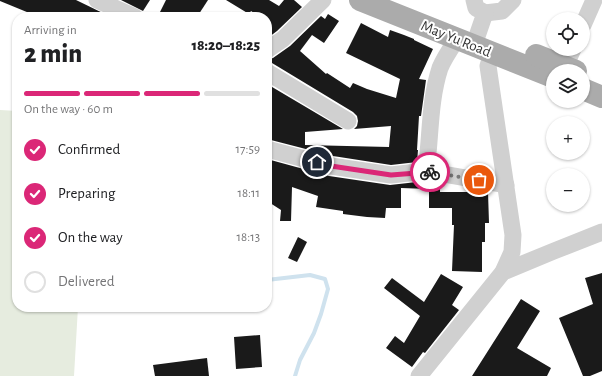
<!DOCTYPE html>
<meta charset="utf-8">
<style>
body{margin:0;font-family:"Alegreya Sans",sans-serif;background:#f6f6f6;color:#202124;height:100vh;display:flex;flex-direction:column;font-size:15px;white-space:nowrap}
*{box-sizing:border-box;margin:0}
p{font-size:13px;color:#757577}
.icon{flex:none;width:22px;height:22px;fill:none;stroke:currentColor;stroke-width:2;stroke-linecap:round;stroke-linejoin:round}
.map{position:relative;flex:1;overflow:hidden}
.panel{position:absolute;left:12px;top:12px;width:260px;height:300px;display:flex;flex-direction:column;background:#fff;border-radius:16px;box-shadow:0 1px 3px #0004}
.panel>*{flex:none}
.controls{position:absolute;left:546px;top:12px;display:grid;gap:8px}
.controls a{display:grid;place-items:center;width:44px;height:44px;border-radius:50%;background:#fff;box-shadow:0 1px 3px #0004;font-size:20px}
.pin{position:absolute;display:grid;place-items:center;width:34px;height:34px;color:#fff;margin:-17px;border:2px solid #fff;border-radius:50%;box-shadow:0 1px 4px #0007}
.courier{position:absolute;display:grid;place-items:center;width:40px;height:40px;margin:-20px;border:3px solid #db2777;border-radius:50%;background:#fff;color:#222;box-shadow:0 1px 5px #0007}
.overview em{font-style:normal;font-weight:800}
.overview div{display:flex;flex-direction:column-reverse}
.overview{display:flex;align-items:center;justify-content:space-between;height:68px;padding:0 12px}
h1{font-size:26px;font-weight:800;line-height:30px}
.bar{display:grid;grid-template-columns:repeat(4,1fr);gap:6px 4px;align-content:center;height:48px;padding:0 12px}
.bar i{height:5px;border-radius:3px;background:#e0e0e0}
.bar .active{background:#db2777}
.bar p{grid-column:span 4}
ol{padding:0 12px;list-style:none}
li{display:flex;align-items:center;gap:12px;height:44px}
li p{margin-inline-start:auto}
li .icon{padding:4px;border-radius:50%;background:#db2777;color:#fff;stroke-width:4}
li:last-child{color:#757577}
li i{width:22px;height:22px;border:2px solid #e0e0e0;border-radius:50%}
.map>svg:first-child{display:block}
.pitch{fill:#e6ecdf}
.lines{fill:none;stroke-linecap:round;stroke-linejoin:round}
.stream{stroke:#cfe2ee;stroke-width:4}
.building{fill:#1a1a1a}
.minor{stroke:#d0d0d0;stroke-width:17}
.major{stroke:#ababab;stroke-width:22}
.done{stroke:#7a7a7a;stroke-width:4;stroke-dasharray:0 7.2}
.route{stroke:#db2777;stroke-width:5}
.labels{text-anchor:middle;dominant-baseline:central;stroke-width:4;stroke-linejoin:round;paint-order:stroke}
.street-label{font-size:15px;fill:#333;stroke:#fff}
</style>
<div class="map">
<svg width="602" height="376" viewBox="0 0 602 376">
<rect width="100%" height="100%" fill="#fff"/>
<polygon class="pitch" points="0,110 17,111 17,307 78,307 74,376 0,376"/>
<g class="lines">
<polyline class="stream" points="267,280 310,275 325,279 328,289 321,314 314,333 300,360 295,376"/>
</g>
<g class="building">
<polygon points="0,0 76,0 111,17 39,17 0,1"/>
<polygon points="121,0 150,0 143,11"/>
<polygon points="166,0 208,0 197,17 166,17 159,14"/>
<polygon points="226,0 269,0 279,6 284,0 294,0 302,7 277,31 269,37 267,35 267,17 260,17 251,11 249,14"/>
<polygon points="328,14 339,21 324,43 312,35 300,51 326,74 327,73 350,88 353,83 367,89 396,98 400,79 346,53 361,23 388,37 390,30 404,35 414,39 414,40 433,49 419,79 426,80 421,116 419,116 417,150 418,150 417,162 391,165 333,156 267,139 267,84 343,129 305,132 305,145 389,147 391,126 354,129 357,126 358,121 357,116 353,112 272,63 267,62 267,60 273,58 290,46 321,16 325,19"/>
<polygon points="267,159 329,176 390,185 426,181 440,184 440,192 473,192 473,189 488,192 489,223 485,223 485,242 482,242 482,272 452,271 454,225 452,225 452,208 429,208 429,189 401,188 401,208 386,208 385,218 367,217 343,214 343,211 316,207 318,196 292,187 291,221 280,221 281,210 267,201"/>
<polygon points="298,237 307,242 297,262 288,258"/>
<polygon points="602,273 602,371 590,376 583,376 559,318 593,304 585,278"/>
<polygon points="441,274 463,287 452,305 459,310 425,353 423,352 412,367 386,348 395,336 404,343 420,316 384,288 392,278 424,302"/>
<polygon points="521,299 540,311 517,348 551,368 547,376 472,376"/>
<polygon points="260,335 262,367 236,369 234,337"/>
<polygon points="207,358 209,376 155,376 153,365"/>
</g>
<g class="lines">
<g class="minor">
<polyline points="97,0 135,17"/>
<polyline points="485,13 502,11 513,0"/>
<polyline points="583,25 594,0"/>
<polyline points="474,45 485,13 476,8 474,0"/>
<polyline points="267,50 283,39 323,0"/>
<polyline points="563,71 573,49"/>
<polyline points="267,72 348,121"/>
<path d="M267,149L331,166L391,175L426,171C431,136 429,102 440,68C444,58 451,48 457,39"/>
<polyline points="426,171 506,185"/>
<polyline points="503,272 554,251 602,232"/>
<polyline points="419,376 503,272 512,252 513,235 488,66 492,53"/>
</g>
<g class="major">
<polyline points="360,0 553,77"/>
<polyline points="536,55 576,71"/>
<polyline points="583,89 602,97"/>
</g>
</g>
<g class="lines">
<polyline class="done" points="430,172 479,180"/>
<polyline class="route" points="317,162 331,166 391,175 430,172"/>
</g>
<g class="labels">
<g class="street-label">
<text transform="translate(456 39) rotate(22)">May Yu Road</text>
</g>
</g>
</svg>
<div class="controls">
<a><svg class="icon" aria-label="locate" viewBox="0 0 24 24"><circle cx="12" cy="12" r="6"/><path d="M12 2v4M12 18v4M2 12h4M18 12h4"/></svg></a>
<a><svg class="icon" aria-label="layers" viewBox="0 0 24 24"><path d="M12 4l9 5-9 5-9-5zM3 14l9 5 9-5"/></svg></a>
<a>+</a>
<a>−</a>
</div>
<div class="pin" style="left:479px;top:180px;background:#ea580c"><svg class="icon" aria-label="bag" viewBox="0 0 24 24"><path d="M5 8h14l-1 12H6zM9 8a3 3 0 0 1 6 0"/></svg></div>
<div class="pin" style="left:317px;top:162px;background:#1f2937"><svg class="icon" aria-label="home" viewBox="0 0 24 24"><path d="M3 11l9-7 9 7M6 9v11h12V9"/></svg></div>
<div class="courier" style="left:430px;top:172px"><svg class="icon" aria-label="bike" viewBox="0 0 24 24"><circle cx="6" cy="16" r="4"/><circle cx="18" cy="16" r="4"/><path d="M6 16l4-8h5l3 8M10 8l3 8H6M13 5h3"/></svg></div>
<section class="panel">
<div class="overview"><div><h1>2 min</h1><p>Arriving in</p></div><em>18:20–18:25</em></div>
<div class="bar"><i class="active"></i><i class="active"></i><i class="active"></i><i></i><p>On the way · 60 m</p></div>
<ol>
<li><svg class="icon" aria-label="check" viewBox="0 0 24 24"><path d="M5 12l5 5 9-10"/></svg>Confirmed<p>17:59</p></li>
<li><svg class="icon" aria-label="check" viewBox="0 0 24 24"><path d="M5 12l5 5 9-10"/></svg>Preparing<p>18:11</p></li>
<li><svg class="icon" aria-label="check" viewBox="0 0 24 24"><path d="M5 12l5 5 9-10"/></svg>On the way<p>18:13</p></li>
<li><i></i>Delivered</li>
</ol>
</section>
</div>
